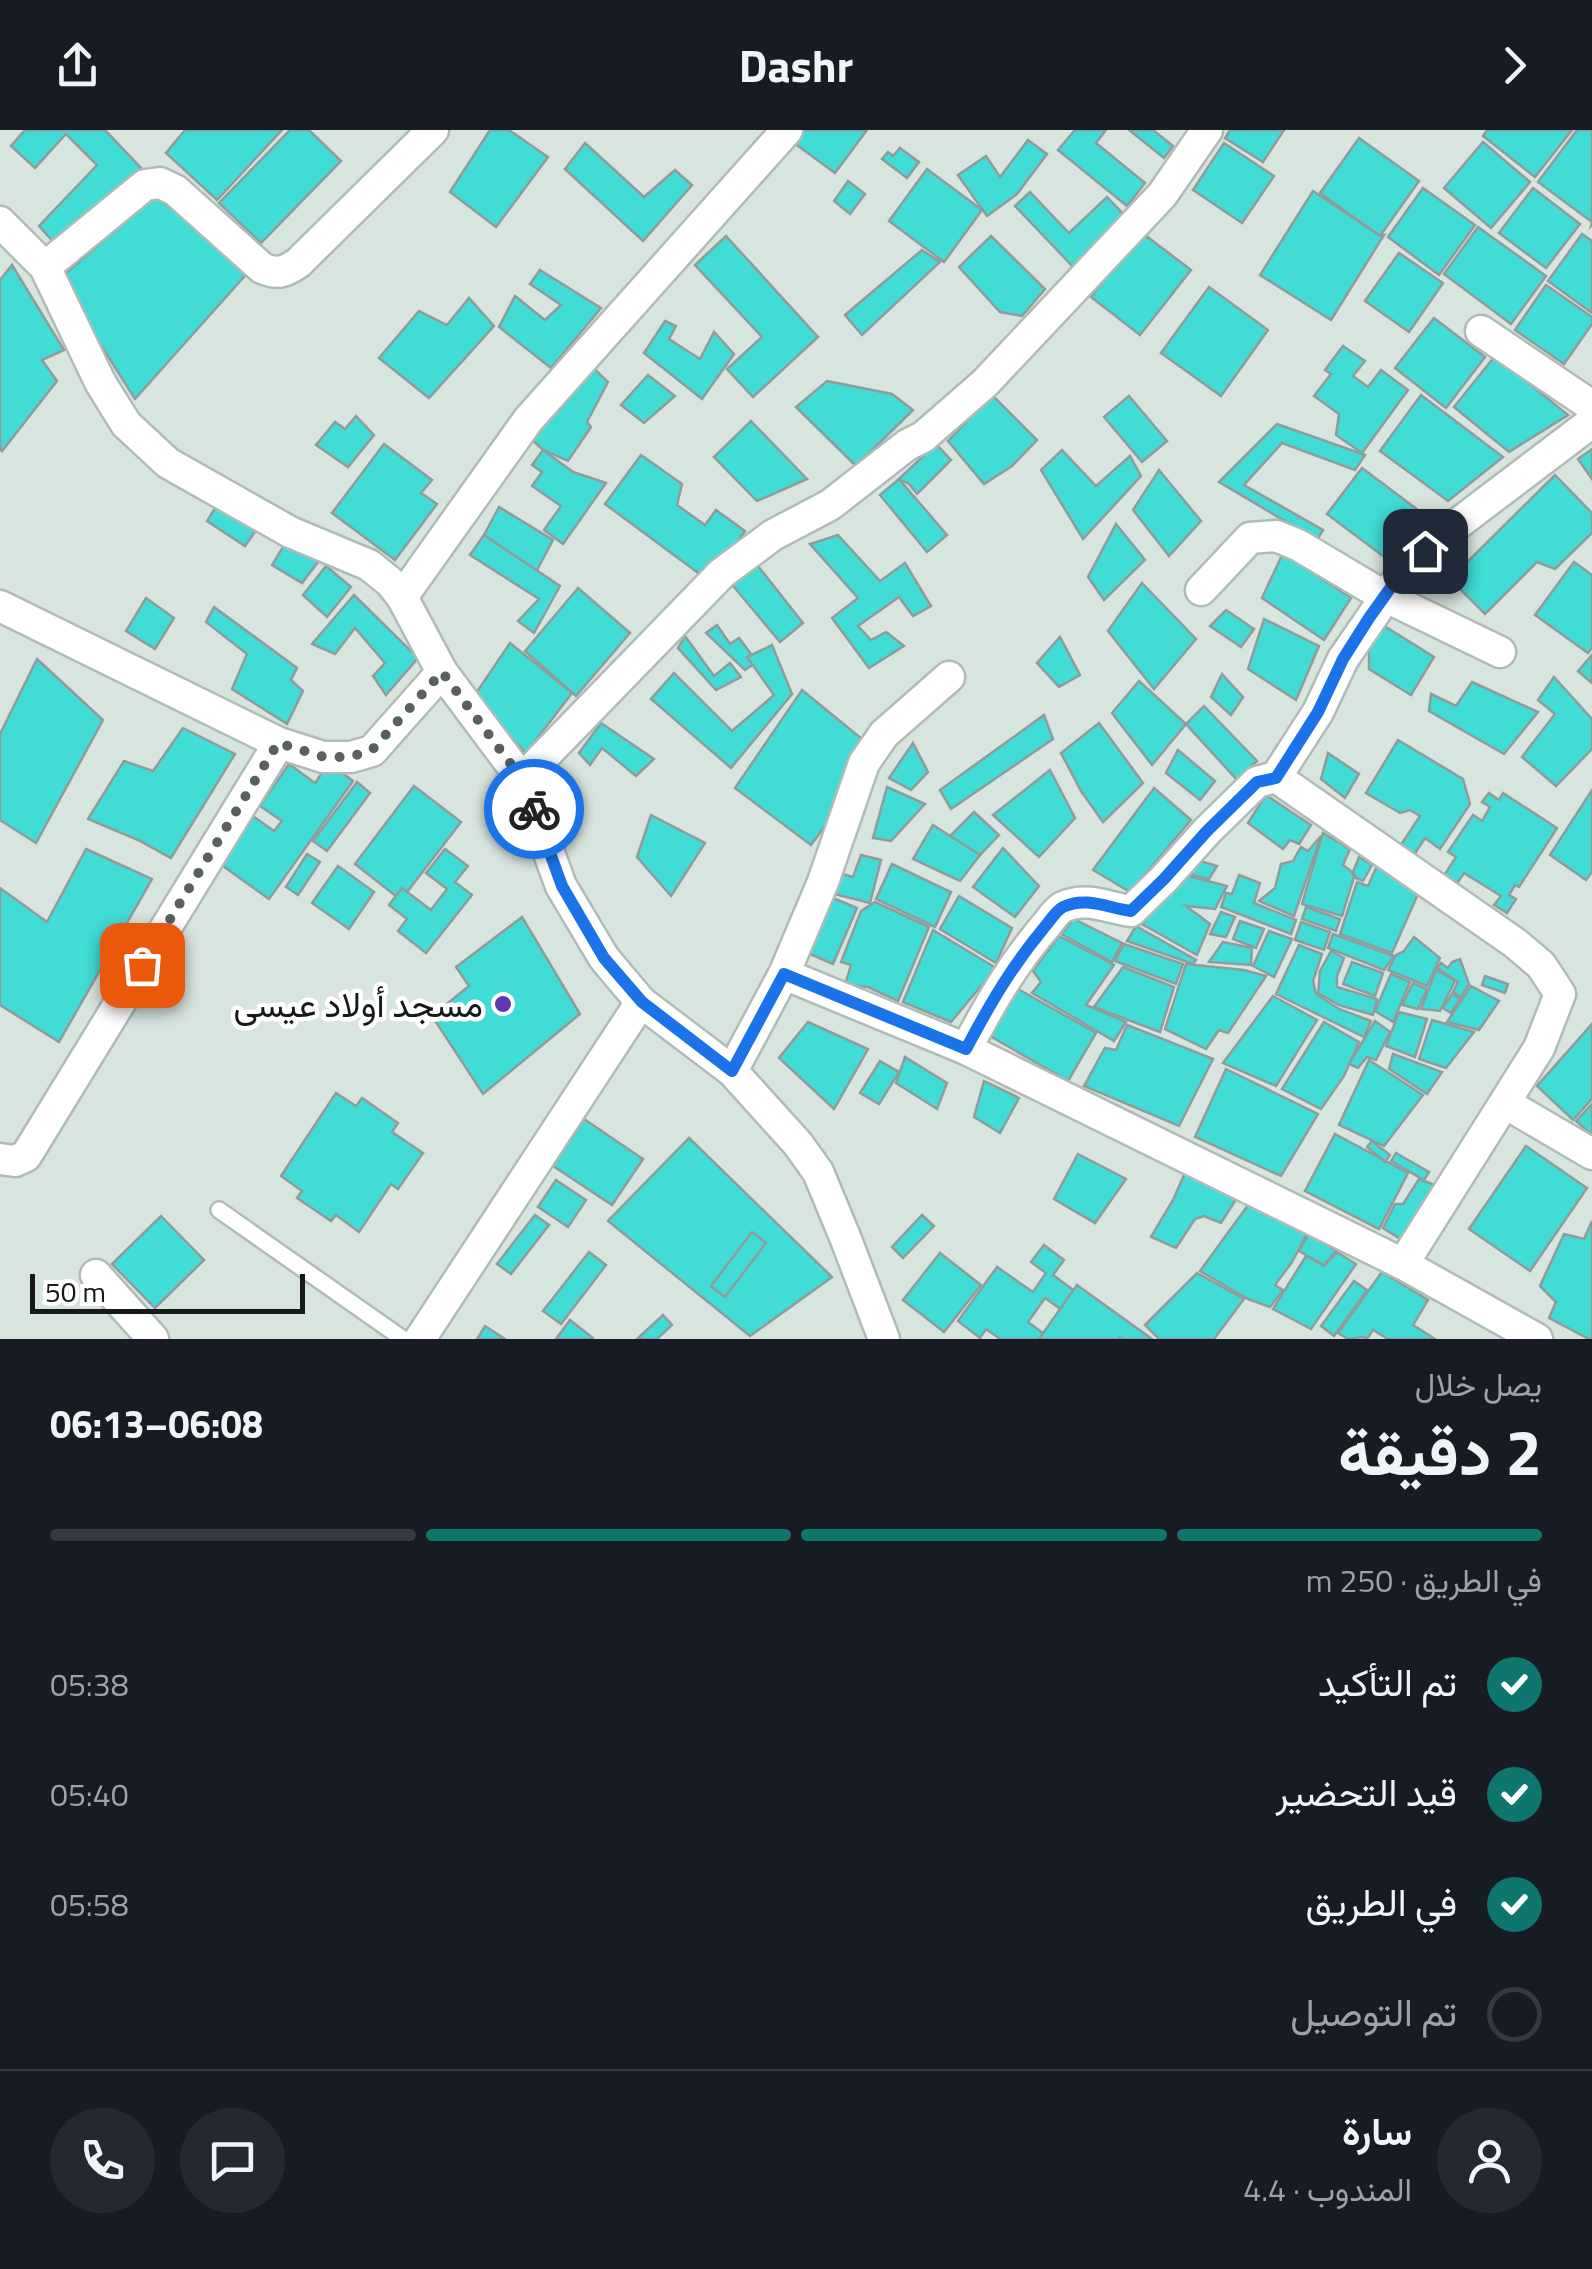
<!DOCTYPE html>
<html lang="ar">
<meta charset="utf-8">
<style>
body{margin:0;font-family:"Titillium Web",Vazirmatn,sans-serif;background:#242831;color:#f1f3f6;direction:rtl;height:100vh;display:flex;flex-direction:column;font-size:38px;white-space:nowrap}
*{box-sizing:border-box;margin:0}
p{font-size:32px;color:#9ea1a6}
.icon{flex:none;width:55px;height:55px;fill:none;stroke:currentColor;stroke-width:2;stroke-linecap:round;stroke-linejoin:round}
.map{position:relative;height:1209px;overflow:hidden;direction:ltr}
.panel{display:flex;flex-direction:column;background:#171b24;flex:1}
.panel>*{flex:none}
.scale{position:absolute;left:30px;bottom:25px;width:275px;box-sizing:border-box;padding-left:10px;border:5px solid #151a18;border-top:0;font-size:28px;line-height:35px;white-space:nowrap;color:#151a18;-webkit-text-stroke:8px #fff;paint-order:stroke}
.pin{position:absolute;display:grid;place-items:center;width:85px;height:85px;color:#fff;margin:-42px;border-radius:20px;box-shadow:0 5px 15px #0006}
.courier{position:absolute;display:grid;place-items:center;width:100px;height:100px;margin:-50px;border:8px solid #1a73e8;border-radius:50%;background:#fff;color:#222;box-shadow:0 2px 12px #0007}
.overview em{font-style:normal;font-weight:700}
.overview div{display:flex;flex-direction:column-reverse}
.overview{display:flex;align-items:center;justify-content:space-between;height:170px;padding:0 50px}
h1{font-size:65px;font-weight:700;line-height:75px}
.bar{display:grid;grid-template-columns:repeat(4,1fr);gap:15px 10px;align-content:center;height:120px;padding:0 50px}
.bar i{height:12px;border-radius:8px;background:#363941}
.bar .on{background:#0f766e}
.bar p{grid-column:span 4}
.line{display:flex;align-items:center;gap:25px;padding:0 50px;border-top:2px solid #363941}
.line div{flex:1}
.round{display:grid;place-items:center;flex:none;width:105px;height:105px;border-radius:52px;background:#242831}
ol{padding:0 50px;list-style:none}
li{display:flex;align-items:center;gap:30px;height:110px}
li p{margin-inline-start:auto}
li .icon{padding:10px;border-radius:50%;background:#0f766e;color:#fff;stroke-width:4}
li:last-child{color:#9ea1a6}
li i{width:55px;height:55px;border:5px solid #363941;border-radius:50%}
header{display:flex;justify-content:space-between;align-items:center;height:130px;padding:0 50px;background:#171b24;font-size:45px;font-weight:700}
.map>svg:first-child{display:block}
.building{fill:#41dcd6;stroke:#8f9c9b;stroke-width:2.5}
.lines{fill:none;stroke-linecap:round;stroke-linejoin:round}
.lane-casing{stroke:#b0bbb6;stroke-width:20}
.street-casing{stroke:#b0bbb6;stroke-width:35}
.lane{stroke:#fff;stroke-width:15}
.street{stroke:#fff;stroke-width:30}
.done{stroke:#59615d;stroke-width:10;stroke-dasharray:0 18}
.route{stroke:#1a73e8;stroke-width:12}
.poi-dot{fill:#5d3ab2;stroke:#fff;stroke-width:4}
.labels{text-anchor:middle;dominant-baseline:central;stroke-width:9;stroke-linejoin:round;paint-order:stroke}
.poi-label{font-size:35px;fill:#151a18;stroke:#fff;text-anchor:end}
</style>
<header><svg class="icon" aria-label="forward" viewBox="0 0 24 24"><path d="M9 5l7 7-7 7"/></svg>Dashr<svg class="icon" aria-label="share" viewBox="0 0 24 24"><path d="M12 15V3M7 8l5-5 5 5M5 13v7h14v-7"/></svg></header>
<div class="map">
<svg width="1592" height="1209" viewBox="0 0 1592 1209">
<rect width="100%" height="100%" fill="#d8e4de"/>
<g class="building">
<polygon points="25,0 105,0 141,38 59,118 39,96 97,35 66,4 35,38 11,16"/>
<polygon points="185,0 282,0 217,70 166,23"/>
<polygon points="290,0 309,0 341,31 261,113 219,73"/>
<polygon points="490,0 509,0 548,27 496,97 450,62"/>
<polygon points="804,0 867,0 835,43 794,13"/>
<polygon points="1075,0 1106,0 1096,13 1145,53 1127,76 1058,20"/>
<polygon points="1129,0 1153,0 1173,16 1164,28"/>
<polygon points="1230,0 1284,0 1263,32 1225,8"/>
<polygon points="1487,0 1572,0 1535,47 1483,6"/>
<polygon points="1577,0 1592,0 1592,95 1591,96 1592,92 1538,52"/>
<polygon points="1359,8 1419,51 1380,106 1320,63"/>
<polygon points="1028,10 1047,24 1017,64 987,86 958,45 986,26 1000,47"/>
<polygon points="1483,12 1530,52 1491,98 1444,58"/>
<polygon points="585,13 644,67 675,40 692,55 643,111 565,39"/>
<polygon points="1224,13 1274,46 1242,93 1193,60"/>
<polygon points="900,18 919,32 907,48 882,29 888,22 893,26"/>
<polygon points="927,39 982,80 944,132 889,91"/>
<polygon points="848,51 865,64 850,84 834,71"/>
<polygon points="1423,58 1475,95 1439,145 1388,107"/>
<polygon points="1533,58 1580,94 1546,138 1499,103"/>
<polygon points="1313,61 1380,106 1384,105 1331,190 1260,145"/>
<polygon points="1030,62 1069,103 1107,67 1127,88 1074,138 1015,76"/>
<polygon points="155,66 251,139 135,269 59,149"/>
<polygon points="1478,97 1546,146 1511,194 1444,144"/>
<polygon points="1141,102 1191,140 1140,205 1091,167"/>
<polygon points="1582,104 1592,111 1592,183 1548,151"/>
<polygon points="726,106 818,207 753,267 727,239 762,207 695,135"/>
<polygon points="991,106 1045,159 1022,186 1000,182 959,137"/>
<polygon points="922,120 940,132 862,205 845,185"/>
<polygon points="1399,123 1443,153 1409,202 1365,171"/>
<polygon points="12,135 64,220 42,230 57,251 2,321 0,319 0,150"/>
<polygon points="540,140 601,178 551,238 499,197 515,166 545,190 561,175 530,154"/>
<polygon points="1546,155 1592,187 1592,194 1564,234 1515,200"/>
<polygon points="1209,157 1268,200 1221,266 1161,223"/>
<polygon points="469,168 494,196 429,268 379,228 419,181 447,195"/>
<polygon points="1434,188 1485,227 1446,278 1395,238"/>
<polygon points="665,191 676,196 669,209 700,229 714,202 734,224 702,269 644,223"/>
<polygon points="1343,216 1365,231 1353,246 1368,257 1381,240 1408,260 1362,323 1336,305 1339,284 1314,266 1331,244 1325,240"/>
<polygon points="1495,226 1568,285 1509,322 1454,277"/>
<polygon points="586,231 608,252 587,292 591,297 568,331 543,320 528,306"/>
<polygon points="648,245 675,266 644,293 621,275"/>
<polygon points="827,251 892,264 913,280 856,336 796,277"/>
<polygon points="992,265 1037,310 1012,336 984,354 948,311"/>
<polygon points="1421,265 1503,327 1448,371 1380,321"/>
<polygon points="1129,266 1167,311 1142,332 1104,287"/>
<polygon points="356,286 374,305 348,337 316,315 335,292 345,299"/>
<polygon points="751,291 807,349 757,371 714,327"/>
<polygon points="1277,294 1365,325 1355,340 1282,313 1244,355 1323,400 1317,410 1219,352"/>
<polygon points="384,314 432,350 421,363 437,374 395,430 332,383"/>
<polygon points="936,314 951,330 917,364 909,354 899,349"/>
<polygon points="1592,319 1592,349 1578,329"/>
<polygon points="543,320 573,342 606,353 563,414 544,400 561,376 532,356 542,342 532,335"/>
<polygon points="1062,320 1096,356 1130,326 1141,346 1083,409 1041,340"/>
<polygon points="641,325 682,354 677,375 705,395 716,380 745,401 709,451 605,374"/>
<polygon points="1362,338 1418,380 1383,426 1327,384"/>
<polygon points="1159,340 1201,391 1169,426 1133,380"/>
<polygon points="1555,345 1592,383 1592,403 1555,439 1537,432 1485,484 1450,449"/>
<polygon points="899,349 947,405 927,422 880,365"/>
<polygon points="220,370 259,396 245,416 207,391"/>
<polygon points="499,377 553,410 536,442 484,405"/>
<polygon points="1116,394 1145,430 1104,470 1088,447"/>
<polygon points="484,405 560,456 534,503 518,491 539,469 470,425"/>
<polygon points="838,405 880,451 905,433 931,476 913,486 899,467 858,496 871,510 886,502 904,516 869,538 832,488 858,468 810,414"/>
<polygon points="286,412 318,432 302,453 272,435"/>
<polygon points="1283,423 1351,468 1324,510 1262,468"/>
<polygon points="754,431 803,493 780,512 729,451"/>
<polygon points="1574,432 1592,445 1592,518 1588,523 1535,485"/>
<polygon points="326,436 351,457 327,487 303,465"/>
<polygon points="1142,453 1196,509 1154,559 1108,501"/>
<polygon points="578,458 630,503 576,566 525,521"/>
<polygon points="354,465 418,528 386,565 373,546 385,533 355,498 335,524 312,514"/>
<polygon points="146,468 174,488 155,519 126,501"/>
<polygon points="214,477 297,538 291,550 303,561 287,594 232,559 247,524 206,492"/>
<polygon points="1226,480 1254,499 1241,517 1210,496"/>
<polygon points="1264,489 1319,516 1296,570 1248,539"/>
<polygon points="717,495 730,514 739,508 757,532 745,540 706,503"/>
<polygon points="1386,497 1434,527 1411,565 1369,539 1369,512"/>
<polygon points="685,506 714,546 730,533 741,547 716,560 678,518"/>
<polygon points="1060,507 1080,545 1059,557 1037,533"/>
<polygon points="510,513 572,563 526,623 472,569"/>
<polygon points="772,515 792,564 731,638 651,569 674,543 732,601 774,565 747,527"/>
<polygon points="1592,525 1592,553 1578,541"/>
<polygon points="37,529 103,590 36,713 0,690 0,604"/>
<polygon points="1222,544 1243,567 1231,585 1211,567"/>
<polygon points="1554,547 1592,589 1592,619 1556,656 1522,627 1555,584 1538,570"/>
<polygon points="1139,551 1186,594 1152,635 1112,583"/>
<polygon points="1472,552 1538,582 1504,624 1429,581 1431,564 1456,576"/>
<polygon points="802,560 879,623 811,715 735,658"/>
<polygon points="1204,576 1257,631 1237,650 1186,594"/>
<polygon points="1044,585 1053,609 951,679 940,660"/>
<polygon points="601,593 654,629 636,646 602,618 590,635 579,623"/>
<polygon points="1099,593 1143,653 1103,692 1081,661 1061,623"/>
<polygon points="183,598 235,624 171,728 138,710 88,689 124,631 153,641"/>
<polygon points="1398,610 1463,649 1470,674 1440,719 1425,708 1412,728 1399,718 1420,686 1410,680 1400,683 1366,663"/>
<polygon points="913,613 928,642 911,660 889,648"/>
<polygon points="1178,620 1215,651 1200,670 1166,643"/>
<polygon points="1328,623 1359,644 1345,668 1321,649"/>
<polygon points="329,633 353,651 269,769 216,731 250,684 274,701 282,691 260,676 289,634 315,653"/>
<polygon points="1050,640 1075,688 1039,727 993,685"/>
<polygon points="357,652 370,663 327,721 313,711"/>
<polygon points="414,656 461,692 401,770 355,734"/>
<polygon points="887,657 925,674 891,711 873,708"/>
<polygon points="1154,658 1191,690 1130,762 1093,740"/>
<polygon points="1592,660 1592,742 1586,750 1550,725"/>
<polygon points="1489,663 1499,670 1503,663 1557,698 1519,757 1515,755 1509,765 1516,769 1507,783 1494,775 1501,766 1464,743 1456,755 1443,747 1456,727 1448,722 1473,685 1482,691 1490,677 1482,672"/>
<polygon points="1266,665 1311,695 1299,714 1290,710 1283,719 1248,693"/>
<polygon points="974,682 999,705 980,725 950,706"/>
<polygon points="651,685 705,713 671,766 637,727"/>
<polygon points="933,695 980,725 960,751 913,729"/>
<polygon points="1323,703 1350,719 1343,735 1351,741 1354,747 1342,786 1302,774"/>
<polygon points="1321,706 1294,786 1259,771 1275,758 1281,734 1293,731 1301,717 1308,721"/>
<polygon points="1003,718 1039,756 1015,787 973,757"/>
<polygon points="86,719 152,749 59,912 0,875 0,758 47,792"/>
<polygon points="445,719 468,736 455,752 472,765 426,823 398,801 407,789 389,775 402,758 431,780 447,759 426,743"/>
<polygon points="307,724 320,732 298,765 286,757"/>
<polygon points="861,725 881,730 870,773 831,763 836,742 853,747"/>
<polygon points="1359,727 1372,735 1363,751 1356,748 1353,742"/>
<polygon points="1193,729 1217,736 1209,749 1184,743"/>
<polygon points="892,734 951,762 935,797 876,769"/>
<polygon points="338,736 374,762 349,799 312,773"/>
<polygon points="1377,736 1421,757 1392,823 1340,804 1357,752 1368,756"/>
<polygon points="1181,744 1227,756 1215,779 1186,776 1210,794 1197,825 1142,794"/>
<polygon points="1239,745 1260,753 1254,773 1296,790 1291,804 1221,777 1226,763 1232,764"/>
<polygon points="826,765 857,778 833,834 801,820"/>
<polygon points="959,766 1012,798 996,833 940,799"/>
<polygon points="875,772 929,797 898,871 868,857 845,855 851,835 841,832 861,781"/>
<polygon points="1306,777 1340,789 1336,801 1302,789"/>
<polygon points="1221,782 1235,787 1226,807 1210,804"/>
<polygon points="522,787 580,884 483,964 432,886 469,856 456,837"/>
<polygon points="1074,789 1122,813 1112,832 1061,804"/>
<polygon points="1240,791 1264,799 1256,818 1233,809"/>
<polygon points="1301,792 1330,802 1324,820 1295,810"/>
<polygon points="1136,796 1196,830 1193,834 1127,811"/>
<polygon points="933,800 996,838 951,892 903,872"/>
<polygon points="1269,801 1292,809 1274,847 1253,836"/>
<polygon points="1333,804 1394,826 1384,840 1328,818"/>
<polygon points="1059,806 1114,835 1086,875 1126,892 1114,911 1032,863 1041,852 1033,841"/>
<polygon points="1414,807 1440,828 1427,856 1388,840 1396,825 1404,821"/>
<polygon points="1223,812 1252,818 1251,835 1209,832"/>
<polygon points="1124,814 1183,834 1176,854 1115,831"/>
<polygon points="1299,815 1322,824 1313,851 1316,864 1339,879 1371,891 1364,907 1276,864"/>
<polygon points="1331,821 1344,828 1337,846 1337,857 1377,869 1373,885 1339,875 1318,863 1320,841"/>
<polygon points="1460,829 1469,854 1461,867 1453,862 1458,852 1437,838 1441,833 1448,838 1452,832"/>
<polygon points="1352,832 1383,843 1375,866 1343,854"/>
<polygon points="1186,834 1244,840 1266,846 1228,903 1219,900 1206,919 1165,899"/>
<polygon points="1123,837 1174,857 1160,902 1094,877"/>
<polygon points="1436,840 1455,851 1440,881 1421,879"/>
<polygon points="1391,844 1410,852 1393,892 1375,881"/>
<polygon points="1485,846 1508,854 1505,863 1482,855"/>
<polygon points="1413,853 1427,859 1418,879 1402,875"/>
<polygon points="1471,856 1499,871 1479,900 1447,892"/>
<polygon points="1018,859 1096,903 1068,951 990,906"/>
<polygon points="1452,864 1460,869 1451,883 1443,878"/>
<polygon points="1273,866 1317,890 1276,956 1223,933"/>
<polygon points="1399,882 1427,889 1415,927 1386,916"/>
<polygon points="1432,890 1474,902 1446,938 1419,929"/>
<polygon points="1375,891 1390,902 1376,930 1367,927 1358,938 1349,934"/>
<polygon points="808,892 868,919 834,979 779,928"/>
<polygon points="1324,892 1359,912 1344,946 1321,979 1282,959"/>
<polygon points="1592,894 1592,969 1573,990 1537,956"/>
<polygon points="1127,895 1213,929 1179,996 1084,956 1105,918 1116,920"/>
<polygon points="1393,924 1442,942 1427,964 1389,939"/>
<polygon points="905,927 947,953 937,979 896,953"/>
<polygon points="1369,930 1423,965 1384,1016 1339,995"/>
<polygon points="880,931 899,942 879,974 860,963"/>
<polygon points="1226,939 1318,984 1281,1046 1195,1007"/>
<polygon points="984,951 1019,968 1000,1003 974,987"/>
<polygon points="336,963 356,976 362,968 398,993 392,1002 423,1023 398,1059 391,1054 359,1102 336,1085 331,1091 297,1068 302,1061 281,1046"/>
<polygon points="1592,974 1592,1005 1576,991"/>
<polygon points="584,989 643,1029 612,1075 553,1036"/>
<polygon points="1335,1004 1408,1043 1379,1099 1305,1061"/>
<polygon points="689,1008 832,1147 750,1206 608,1091"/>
<polygon points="1372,1011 1390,1025 1385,1032 1367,1017"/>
<polygon points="1526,1016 1587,1058 1530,1141 1469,1099"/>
<polygon points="1396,1023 1429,1042 1424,1050 1391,1031"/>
<polygon points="1078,1024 1126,1049 1095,1093 1054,1069"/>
<polygon points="1188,1036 1242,1060 1221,1093 1204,1086 1195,1089 1176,1118 1151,1107 1173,1070"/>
<polygon points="1419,1049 1440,1057 1402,1110 1383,1098 1395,1074 1403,1074"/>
<polygon points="556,1050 586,1070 568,1097 538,1077"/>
<polygon points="1254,1067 1309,1100 1292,1132 1275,1155 1283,1160 1270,1177 1248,1169 1200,1141"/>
<polygon points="535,1085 549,1095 511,1144 497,1134"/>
<polygon points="922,1085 934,1096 903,1128 892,1117"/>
<polygon points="161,1086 204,1130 155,1178 112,1134"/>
<polygon points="1592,1091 1592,1209 1589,1209 1549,1188 1556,1172 1540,1156 1564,1104 1584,1109"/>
<polygon points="1310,1101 1336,1121 1324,1135 1299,1121"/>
<polygon points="752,1102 766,1113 725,1167 711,1156"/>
<polygon points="1044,1115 1064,1130 1053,1145 1076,1162 1062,1180 1045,1168 1028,1192 1048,1207 1046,1209 1000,1209 986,1199 980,1208 958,1191 997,1137 1033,1162 1046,1143 1031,1132"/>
<polygon points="589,1122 606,1135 561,1194 543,1181"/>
<polygon points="1337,1122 1356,1134 1311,1199 1273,1179 1306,1126 1324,1136"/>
<polygon points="940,1123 981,1155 944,1202 903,1170"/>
<polygon points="1382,1142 1428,1170 1413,1195 1435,1209 1388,1209 1373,1200 1367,1209 1362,1207 1348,1209 1338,1203"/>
<polygon points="1197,1143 1244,1169 1214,1209 1159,1209 1145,1195"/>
<polygon points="1354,1151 1367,1160 1334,1206 1321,1196"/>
<polygon points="1077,1155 1152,1209 1123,1209 1120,1207 1118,1209 1039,1209"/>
<polygon points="663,1185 672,1195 657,1209 637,1209"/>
<polygon points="570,1190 593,1208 592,1209 556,1209"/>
<polygon points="485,1196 505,1209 477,1209"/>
</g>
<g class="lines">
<defs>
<polyline id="lane" points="219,1080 403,1209"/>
<g id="street">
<polyline points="0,92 45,137 100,252 126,294 168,333 290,402 369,435 390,452 402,467 442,542 522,649 561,756 604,828 641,872"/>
<path d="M45,137L145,55L160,53L175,60L262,138C277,145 285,142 298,133L433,0"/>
<polyline points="1481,201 1592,276"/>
<polyline points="1201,460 1250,408 1276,406 1298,415 1384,466 1500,522"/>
<polyline points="402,467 528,290 787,0"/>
<polyline points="0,476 279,613"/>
<polyline points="1276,647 1515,813 1541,835 1560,864 1539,918 1403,1134"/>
<polyline points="522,649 722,443 773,405 830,375 907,315 923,307 985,253 1162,65 1207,0"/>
<path d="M784,844L966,919C991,872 1012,835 1047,794C1051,789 1057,780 1063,777C1087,766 1108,778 1131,781L1164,749L1207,701L1257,652L1276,647L1318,582L1343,529L1407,436L1443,405L1592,292"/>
<polyline points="966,919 1403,1134 1537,1209"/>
<polyline points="732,941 784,844 823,752 864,633 884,604 949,547"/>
<polyline points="1505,973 1592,1024"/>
<polyline points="0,1029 15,1031 26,1026 279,613 323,627 351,627 372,621 442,542"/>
<polyline points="96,1145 153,1209"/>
<polyline points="420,1209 641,872 732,941 798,1014 818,1042 845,1107 884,1209"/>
</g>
</defs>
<use href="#lane" class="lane-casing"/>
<use href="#street" class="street-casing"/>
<use href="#lane" class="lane"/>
<use href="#street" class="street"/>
</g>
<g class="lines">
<polyline class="done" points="142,835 278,613 324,627 350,627 372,620 442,542 522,649 534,679"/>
<path class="route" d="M534,679L562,756L604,828L642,872L732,941L784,844L966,919C991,872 1012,836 1047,794C1051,789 1057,780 1063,777C1086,766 1108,778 1131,781L1164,749L1207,701L1257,652L1276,648L1318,582L1343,529L1369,488L1406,436L1425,421"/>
</g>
<circle class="poi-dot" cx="503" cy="874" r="10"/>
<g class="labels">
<g class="poi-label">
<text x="483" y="874">مسجد أولاد عيسى</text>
</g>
</g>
</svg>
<div class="scale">50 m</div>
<div class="pin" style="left:142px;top:835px;background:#ea580c"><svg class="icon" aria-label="bag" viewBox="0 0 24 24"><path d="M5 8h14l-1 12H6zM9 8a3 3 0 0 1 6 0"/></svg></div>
<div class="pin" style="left:1425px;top:421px;background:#1f2937"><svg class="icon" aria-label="home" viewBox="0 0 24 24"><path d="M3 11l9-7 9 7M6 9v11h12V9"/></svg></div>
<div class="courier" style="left:534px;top:679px"><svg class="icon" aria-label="bike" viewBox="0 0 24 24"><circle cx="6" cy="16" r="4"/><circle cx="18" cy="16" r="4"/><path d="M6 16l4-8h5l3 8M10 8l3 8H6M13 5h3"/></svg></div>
</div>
<section class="panel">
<div class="overview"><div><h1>2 دقيقة</h1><p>يصل خلال</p></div><em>06:08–06:13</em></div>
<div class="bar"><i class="on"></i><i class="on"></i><i class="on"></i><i></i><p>في الطريق · 250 m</p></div>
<ol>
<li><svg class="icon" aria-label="check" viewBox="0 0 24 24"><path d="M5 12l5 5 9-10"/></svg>تم التأكيد<p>05:38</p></li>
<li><svg class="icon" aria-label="check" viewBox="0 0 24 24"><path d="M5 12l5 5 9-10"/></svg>قيد التحضير<p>05:40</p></li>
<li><svg class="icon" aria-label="check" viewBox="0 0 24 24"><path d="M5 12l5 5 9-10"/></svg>في الطريق<p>05:58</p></li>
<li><i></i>تم التوصيل</li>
</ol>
<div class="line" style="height:180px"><a class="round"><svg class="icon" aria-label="person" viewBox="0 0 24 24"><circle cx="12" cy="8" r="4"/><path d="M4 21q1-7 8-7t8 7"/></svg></a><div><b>سارة</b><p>المندوب · 4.4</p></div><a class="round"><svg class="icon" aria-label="chat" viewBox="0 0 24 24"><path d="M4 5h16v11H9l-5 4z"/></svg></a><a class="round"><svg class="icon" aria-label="phone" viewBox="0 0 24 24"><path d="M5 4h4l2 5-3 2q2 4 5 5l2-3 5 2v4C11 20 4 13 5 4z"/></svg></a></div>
</section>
